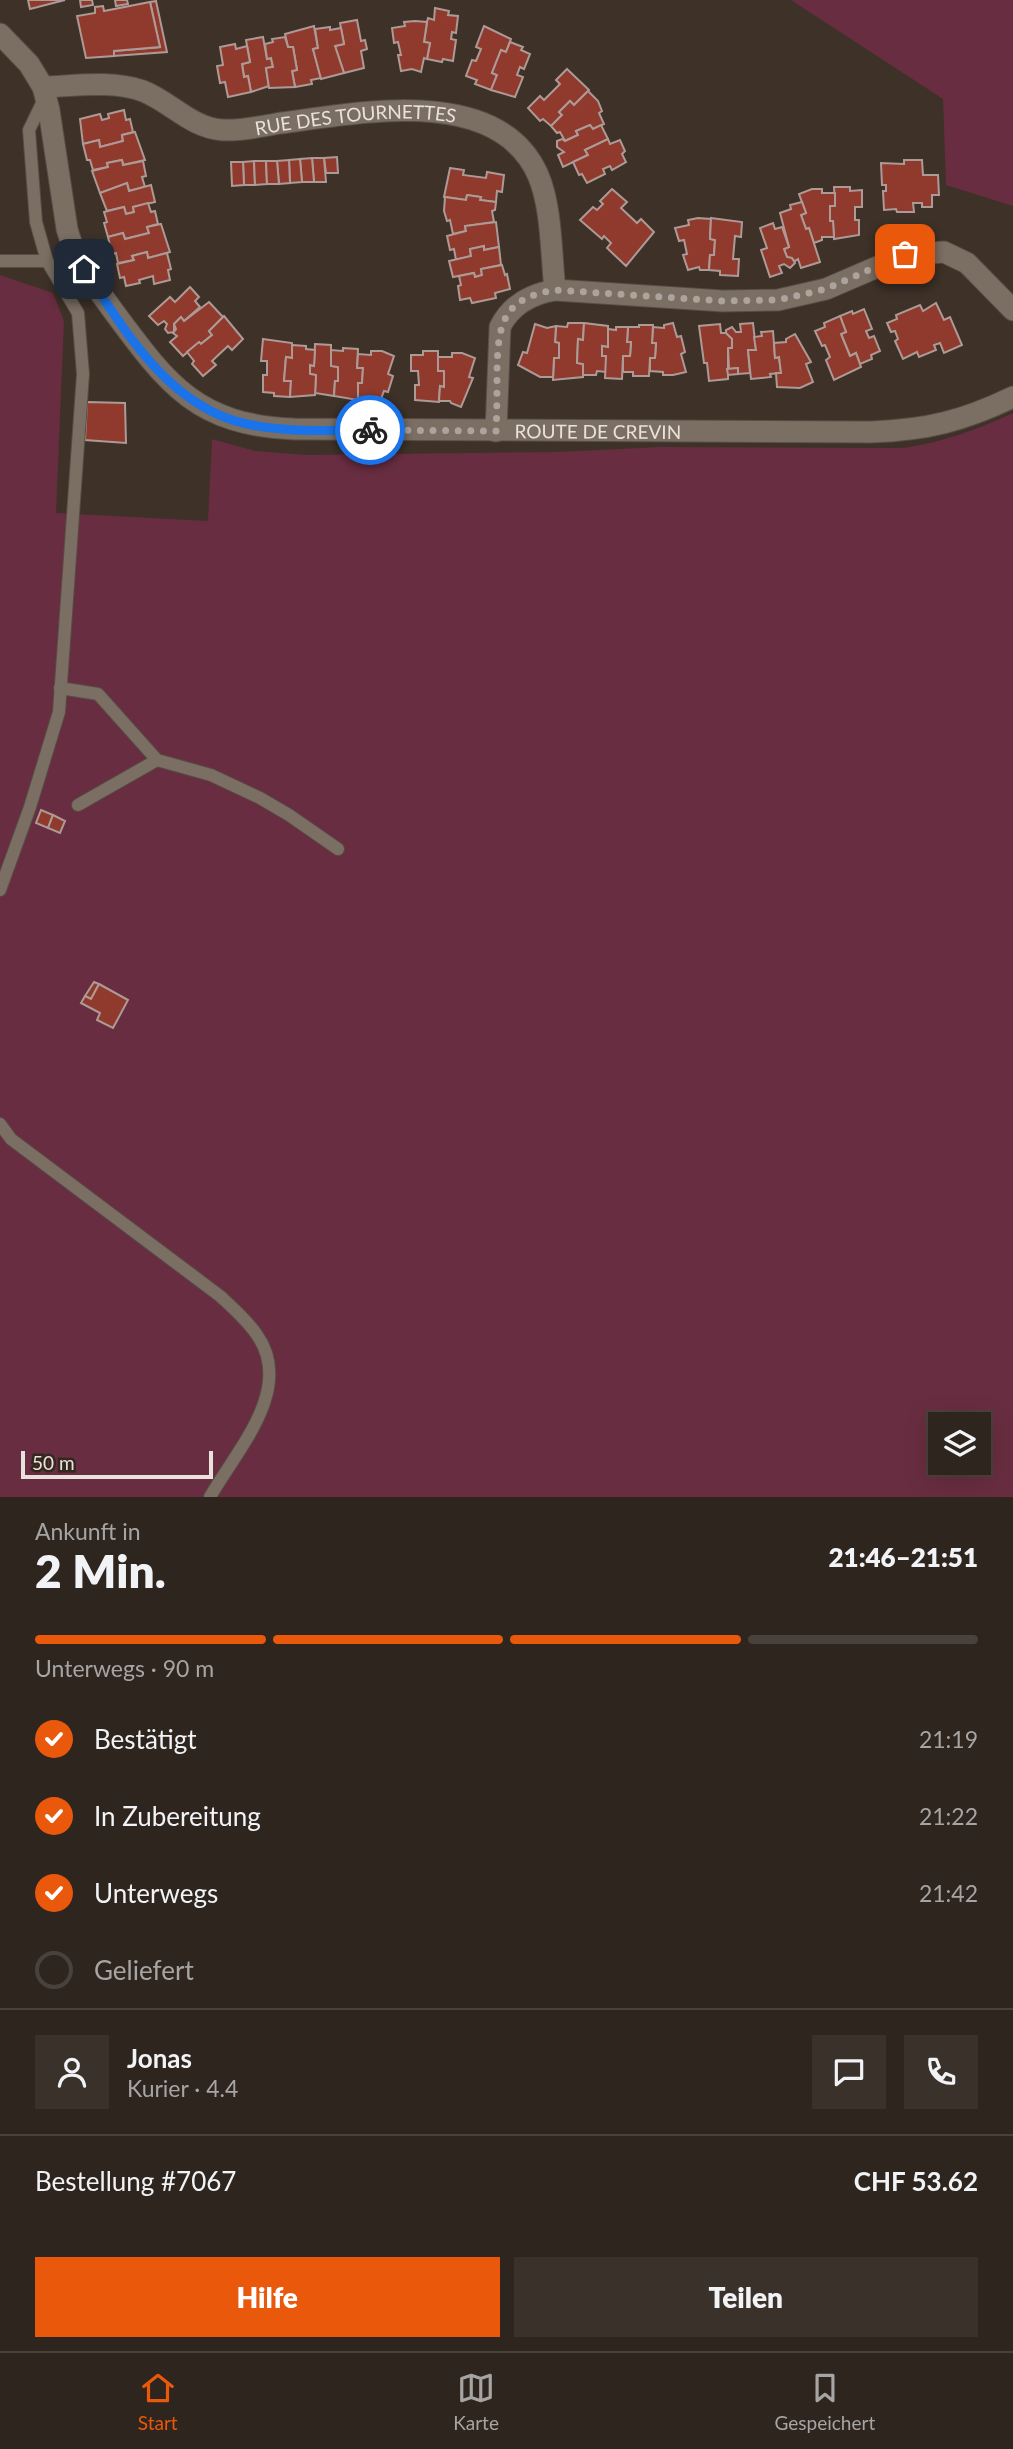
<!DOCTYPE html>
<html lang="de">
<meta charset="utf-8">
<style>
body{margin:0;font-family:Lato,sans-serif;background:#3a312b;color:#f1f3f6;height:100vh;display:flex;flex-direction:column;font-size:26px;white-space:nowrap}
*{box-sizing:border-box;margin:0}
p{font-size:23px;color:#a7a5a4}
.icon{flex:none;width:38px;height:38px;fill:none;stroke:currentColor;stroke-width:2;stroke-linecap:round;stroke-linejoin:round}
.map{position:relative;height:1497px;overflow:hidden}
.panel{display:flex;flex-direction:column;background:#2e251e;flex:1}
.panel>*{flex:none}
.fabs{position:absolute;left:928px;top:1412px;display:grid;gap:14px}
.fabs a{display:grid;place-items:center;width:63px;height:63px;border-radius:0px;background:#2e251e;box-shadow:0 7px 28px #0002,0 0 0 2px #49423c;font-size:35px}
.scale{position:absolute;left:21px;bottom:18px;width:192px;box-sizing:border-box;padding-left:7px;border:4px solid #e9e1dc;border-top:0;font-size:19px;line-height:24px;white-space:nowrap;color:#e9e1dc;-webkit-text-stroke:5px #33271e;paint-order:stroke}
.pin{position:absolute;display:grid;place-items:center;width:60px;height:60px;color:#fff;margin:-30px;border-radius:14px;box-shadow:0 4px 10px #0006}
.courier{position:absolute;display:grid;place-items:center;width:70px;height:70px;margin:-35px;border:5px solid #1a73e8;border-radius:50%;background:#fff;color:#222;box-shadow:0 2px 9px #0007}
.summary em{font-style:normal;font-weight:800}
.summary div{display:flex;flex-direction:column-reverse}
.summary{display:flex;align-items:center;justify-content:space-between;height:119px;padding:0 35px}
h1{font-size:46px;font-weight:800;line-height:52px}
.bar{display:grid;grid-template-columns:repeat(4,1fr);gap:10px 7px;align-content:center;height:84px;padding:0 35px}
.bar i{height:9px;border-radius:5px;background:#49423c}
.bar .on{background:#ea580c}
.bar p{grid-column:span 4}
.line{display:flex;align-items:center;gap:18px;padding:0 35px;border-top:2px solid #49423c}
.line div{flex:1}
.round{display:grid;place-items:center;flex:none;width:74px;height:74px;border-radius:0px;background:#3a312b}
ol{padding:0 35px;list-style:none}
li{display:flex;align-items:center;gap:21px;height:77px}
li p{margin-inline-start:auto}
li .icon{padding:7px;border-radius:50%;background:#ea580c;color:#fff;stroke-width:4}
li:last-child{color:#a7a5a4}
li i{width:38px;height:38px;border:4px solid #49423c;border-radius:50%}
.primary-button{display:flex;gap:14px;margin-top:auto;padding:14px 35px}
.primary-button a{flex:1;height:80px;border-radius:0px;background:#ea580c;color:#fff;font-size:28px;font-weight:800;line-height:80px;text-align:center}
.primary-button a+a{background:#3a312b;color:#f1f3f6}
.menu{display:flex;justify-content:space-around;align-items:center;height:98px;border-top:2px solid #49423c;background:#2e251e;font-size:19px;color:#a7a5a4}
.menu a{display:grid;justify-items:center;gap:4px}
.menu .on{color:#ea580c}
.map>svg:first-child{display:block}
.green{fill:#682d40;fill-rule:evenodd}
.building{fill:#903a2d;stroke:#ad9a96;stroke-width:2}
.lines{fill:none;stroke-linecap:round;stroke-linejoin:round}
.lane-casing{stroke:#574d46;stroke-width:14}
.street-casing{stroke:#574d46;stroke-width:23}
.lane{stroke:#7b6e63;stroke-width:12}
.street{stroke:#7b6e63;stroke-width:21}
.done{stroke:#ada39d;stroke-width:7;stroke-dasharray:0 12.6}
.route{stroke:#1a73e8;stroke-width:9}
.labels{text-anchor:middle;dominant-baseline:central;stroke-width:5;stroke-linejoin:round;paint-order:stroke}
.street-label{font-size:19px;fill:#e9e1dc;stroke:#33271e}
</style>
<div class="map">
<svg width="1013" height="1497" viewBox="0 0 1013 1497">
<rect width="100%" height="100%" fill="#3d3128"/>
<g class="green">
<polygon points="791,0 1013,0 1013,206 946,185 943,99"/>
<path d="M0,275L53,293L64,321L56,513L208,521L212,439L255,451L307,455L557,452L660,447L903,448C943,442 976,430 1013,413V1497H0ZM940,1424H978V1463H940Z"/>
</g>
<g class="building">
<polygon points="28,0 65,0 30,9"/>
<polygon points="80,0 92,0 93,5 81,7"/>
<polygon points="115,0 127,0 128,4 116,6"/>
<polygon points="156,1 167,52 114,56 114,51 160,47 150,2"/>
<polygon points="150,2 160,47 114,51 114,56 86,58 77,16 95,13 95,7 103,6 104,11"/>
<polygon points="435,8 449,11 448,15 458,16 456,33 452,32 451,39 456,40 453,61 443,59 442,62 427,59 430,43 424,42 427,22 428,18 434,20"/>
<polygon points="357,20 361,41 365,40 367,49 361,51 364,68 344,73 335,46 344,44 340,23"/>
<polygon points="415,21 427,22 424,42 430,43 427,59 424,58 421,72 412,69 401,71 398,55 401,55 398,42 394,43 392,28 405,26 404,22"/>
<polygon points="314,26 318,48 313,49 321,78 311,80 312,84 295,87 292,71 297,70 293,47 288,47 285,34"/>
<polygon points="484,26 511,39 506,52 501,50 492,73 497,75 491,90 475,84 477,80 466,76 472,60 476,61 481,49 476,47"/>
<polygon points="330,27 330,30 341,28 344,44 335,46 344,73 321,79 313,49 318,48 315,29"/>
<polygon points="263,37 267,59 271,58 273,67 266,68 269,86 251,92 248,76 244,77 242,64 250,62 246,40"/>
<polygon points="285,37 288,47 293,47 297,70 292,71 295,87 269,88 266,68 273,67 271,58 267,59 265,44 273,42 272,39"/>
<polygon points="510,42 523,47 521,50 530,54 524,69 520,67 517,75 523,77 515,97 491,90 497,75 492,73 501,50 506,52"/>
<polygon points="235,44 236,49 247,46 250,62 242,64 244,77 248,76 251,92 228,97 225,82 220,83 217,66 223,65 220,47"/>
<polygon points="567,69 589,90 574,105 570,101 559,112 562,115 551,126 543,119 540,121 528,108 540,96 544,100 560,84 556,80"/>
<polygon points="588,91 598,101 602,111 599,113 604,124 593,129 590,125 576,131 578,135 565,141 560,132 557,133 551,126 562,115 559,112 570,101 574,105"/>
<polygon points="124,110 126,120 130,119 133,132 122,135 123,141 100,147 99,140 83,144 80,119 100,114 102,120 109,118 108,114"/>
<polygon points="590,125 593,129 601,125 608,139 585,150 588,155 563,167 558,155 564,152 557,147 557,141 562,139 565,141 578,135 576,131"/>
<polygon points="135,132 145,160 123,165 122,160 107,163 108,167 93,170 90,160 87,160 83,144 99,140 100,147 123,141 122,135"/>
<polygon points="608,139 610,144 620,140 625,151 622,154 626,162 612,170 610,166 603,169 605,174 587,183 582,174 579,175 573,162 588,155 585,150"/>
<polygon points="337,157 338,173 326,173 324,158"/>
<polygon points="312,158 324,158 326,182 314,182"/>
<polygon points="312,158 314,182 302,182 300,159"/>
<polygon points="300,159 302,182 290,183 289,160"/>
<polygon points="122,160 123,165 143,161 146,176 142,177 145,187 129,191 127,183 100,193 92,171 108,167 107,163"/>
<polygon points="289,160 290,183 279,184 277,161"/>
<polygon points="904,160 922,160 923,175 938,175 939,195 932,195 932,207 922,207 922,203 913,203 914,212 897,212 896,209 884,210 883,191 886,191 886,185 882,185 881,163 904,164"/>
<polygon points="254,161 255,185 244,185 243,162"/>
<polygon points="254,161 266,161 267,184 255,185"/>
<polygon points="266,161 277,161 279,184 267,184"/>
<polygon points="231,162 243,162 244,185 232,186"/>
<polygon points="450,168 464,170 463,175 486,178 487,172 504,175 502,192 497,191 496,202 480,200 481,197 467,195 466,200 444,197"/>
<polygon points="127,183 129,191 151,185 155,202 133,207 134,212 126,214 124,207 107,211 100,193"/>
<polygon points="834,187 850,187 850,191 862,190 862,207 855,207 855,220 859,220 859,235 834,239 833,221 830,221 830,206 835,206"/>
<polygon points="612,189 627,202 621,208 637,223 641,219 654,232 626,266 607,248 611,243 604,236 602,239 580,220 593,207 597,210 603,204 600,201"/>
<polygon points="812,189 822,189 822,193 835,193 835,206 830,206 830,221 833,221 834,237 822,237 822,240 814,243 809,228 806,229 801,215 806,213 799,194"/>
<polygon points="467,195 481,197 480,200 496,202 495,210 492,211 494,222 465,226 466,231 453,234 450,220 447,221 444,211 445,197 466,200"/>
<polygon points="802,202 806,213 801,215 806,229 809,228 820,262 801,268 798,259 795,261 787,257 784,249 789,247 780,213 791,209 790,205"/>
<polygon points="148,203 151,212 155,211 158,224 147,227 149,233 125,239 123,233 108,237 104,223 107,222 104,212 124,207 126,214 134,212 133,207"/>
<polygon points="698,218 711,219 710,239 715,240 714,255 710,255 709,270 700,270 699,267 688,270 683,255 687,254 684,240 679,241 675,228 689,225 688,220"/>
<polygon points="711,218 742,222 741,237 735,236 733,259 739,259 738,276 720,275 720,271 709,270 710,255 714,255 715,240 710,239"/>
<polygon points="496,222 499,247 484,250 484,246 470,249 471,256 456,260 454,249 450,250 447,236 466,231 465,226"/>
<polygon points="773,223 775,229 782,227 789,247 784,249 787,257 792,258 795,263 790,268 784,264 779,266 782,273 770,277 761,250 767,248 760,228"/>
<polygon points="161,224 170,252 148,258 147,252 132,256 134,260 118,263 116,253 112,254 108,237 123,233 125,239 149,233 147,227"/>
<polygon points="484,246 484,250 499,247 501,265 481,269 482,275 475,277 474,273 453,277 449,261 471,256 470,249"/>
<polygon points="147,252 148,258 167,253 171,269 168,270 170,280 154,284 153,276 139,280 140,283 126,286 124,277 120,278 117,264 134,260 132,256"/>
<polygon points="502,265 505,275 507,274 510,289 495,293 496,298 472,303 470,298 460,300 458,286 461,285 459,276 474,273 475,277 482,275 481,269"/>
<polygon points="190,287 199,297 195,301 200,307 184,321 181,317 174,324 174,332 168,333 165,329 167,324 164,321 158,325 149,316 170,297 175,302"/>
<polygon points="209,302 223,317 209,331 212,335 201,344 199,342 183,356 170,342 177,336 173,333 176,329 174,324 181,317 184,321"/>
<polygon points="936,303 944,320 950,317 962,345 944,353 940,343 934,345 936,350 919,357 917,352 903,359 895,341 898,339 895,331 891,332 887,323 897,319 896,315 920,305 923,311"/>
<polygon points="864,309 872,329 866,331 869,338 874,336 880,351 871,355 872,359 860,364 856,353 850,356 841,334 846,332 840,316 852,311 853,314"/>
<polygon points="224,316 243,339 232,350 228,346 212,361 216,365 203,376 192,364 194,361 187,352 199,342 201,344 212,335 209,331"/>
<polygon points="840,316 846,332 841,334 850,356 856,353 861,367 834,380 826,360 830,357 825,345 822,346 815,331 825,327 824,323"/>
<polygon points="568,323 584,323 583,340 578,339 577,363 583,364 583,377 553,380 554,358 559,358 559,343 555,342 556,326 567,327"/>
<polygon points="584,323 608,326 608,347 602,346 602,356 606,356 606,372 597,371 596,375 583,375 583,364 577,363 578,339 583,340"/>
<polygon points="673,323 677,337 681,336 685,352 681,354 686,372 673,375 663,375 663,372 650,371 650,358 655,358 656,343 652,343 653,327 664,328 664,325"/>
<polygon points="753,323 756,350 748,350 750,373 738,374 738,368 729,369 728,348 732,348 732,339 726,334 726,330 732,327 736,332 741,332 740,324"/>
<polygon points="535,324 547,328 556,326 555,342 559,343 559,358 554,358 553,377 540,377 518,365 523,352 527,353"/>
<polygon points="720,324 721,333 726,333 732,339 732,348 728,348 728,379 709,381 707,363 704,363 699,326"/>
<polygon points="639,325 653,325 652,343 656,343 655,358 650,358 649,376 633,376 633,372 623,372 623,356 630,356 631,342 627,342 628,327 639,327"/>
<polygon points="616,327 628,327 627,342 631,342 630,356 623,356 622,379 605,378 606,356 602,356 602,346 608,347 608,329 616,330"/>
<polygon points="773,331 775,358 779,357 781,373 770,374 771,377 751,379 748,350 756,350 754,337 762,336 761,332"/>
<polygon points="795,334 811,362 806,364 813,382 800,388 777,387 776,373 781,373 779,357 775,358 774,343 786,342 786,339"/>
<polygon points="263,339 292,343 292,358 286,357 284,381 291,381 290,397 274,396 274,393 263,392 263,375 267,375 267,361 261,361"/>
<polygon points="315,344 331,345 331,366 338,367 338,381 335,381 334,396 315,393 316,375 310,374 310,365 314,366"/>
<polygon points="292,345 306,346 306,349 315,350 314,366 310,365 310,374 316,375 315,395 290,397 291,381 284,381 286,357 292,358"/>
<polygon points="343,348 358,349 357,368 363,368 362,383 358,383 358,400 334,396 335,381 338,381 338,367 331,366 331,350 343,351"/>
<polygon points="371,351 382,351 394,356 388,374 393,376 388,392 384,391 379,404 369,401 369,399 358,398 358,383 362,383 363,368 357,368 358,354 371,355"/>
<polygon points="423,351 438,351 438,371 444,371 444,387 440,386 439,402 415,400 415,385 419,385 418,371 411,371 411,355 423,355"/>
<polygon points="452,353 462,353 475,358 469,377 473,378 461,407 451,403 450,401 439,401 440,386 444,387 444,371 438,371 438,357 452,357"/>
<polygon points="738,368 738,374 728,375 727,369"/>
<polygon points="87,402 125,403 126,443 85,440"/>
<polygon points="41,810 53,815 48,828 36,823"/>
<polygon points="53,815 65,821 60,833 48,828"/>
<polygon points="94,982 99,984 91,999 85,996"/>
<polygon points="99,984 128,1000 113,1028 97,1020 100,1013 81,1003 85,996 91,999"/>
</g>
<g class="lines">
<defs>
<g id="lane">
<polyline points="0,261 47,261"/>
<polyline points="60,688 98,694 157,760 211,775 260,798 289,815 338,849"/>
<polyline points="78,805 157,760"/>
<polyline points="0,890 30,807 59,712 83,374 78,313 47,261 36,222 29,130 45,97"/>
<path d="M0,1124L11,1139L220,1296C233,1308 247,1320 257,1335C295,1389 236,1451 210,1497"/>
</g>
<g id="street">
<path id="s1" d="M0,34L29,64L43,87L49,110L67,229C75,260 95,286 114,312C168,385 197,425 294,429L871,432C927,430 963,421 1013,397"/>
<path id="s2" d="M43,87C74,86 112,80 143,91C171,102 191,128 223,130C242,131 263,126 281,123C358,113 498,84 538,175C552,207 551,255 555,290L723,301L778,300L826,289L905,255L944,252L967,263L1013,310"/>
<path d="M496,431L500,327C511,305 531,294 555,290"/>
</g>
</defs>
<use href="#lane" class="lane-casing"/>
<use href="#street" class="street-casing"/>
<use href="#lane" class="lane"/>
<use href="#street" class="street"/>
</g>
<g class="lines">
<path class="done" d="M370,430L496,431C497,411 497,391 497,371C498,325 502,298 555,290L723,301L778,300L826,289L905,254"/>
<path class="route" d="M84,269C125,331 169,407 247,424C287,433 330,430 370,430"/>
</g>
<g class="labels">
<g class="street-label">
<text stroke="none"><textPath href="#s2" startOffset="324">RUE DES TOURNETTES</textPath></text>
<text stroke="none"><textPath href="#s1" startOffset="838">ROUTE DE CREVIN</textPath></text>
</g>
</g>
</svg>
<div class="fabs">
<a><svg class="icon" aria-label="layers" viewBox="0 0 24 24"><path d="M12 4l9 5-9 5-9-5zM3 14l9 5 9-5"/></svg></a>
</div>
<div class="scale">50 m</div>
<div class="pin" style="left:905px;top:254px;background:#ea580c"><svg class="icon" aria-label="bag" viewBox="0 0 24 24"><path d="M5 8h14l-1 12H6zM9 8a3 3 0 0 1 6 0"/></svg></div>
<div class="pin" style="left:84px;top:269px;background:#1f2937"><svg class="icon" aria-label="home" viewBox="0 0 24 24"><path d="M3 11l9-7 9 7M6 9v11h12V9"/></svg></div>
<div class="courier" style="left:370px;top:430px"><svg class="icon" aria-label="bike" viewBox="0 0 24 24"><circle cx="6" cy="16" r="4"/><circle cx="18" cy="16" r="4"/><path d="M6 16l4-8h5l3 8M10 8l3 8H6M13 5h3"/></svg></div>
</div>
<section class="panel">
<div class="summary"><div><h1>2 Min.</h1><p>Ankunft in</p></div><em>21:46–21:51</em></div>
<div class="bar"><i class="on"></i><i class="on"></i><i class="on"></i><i></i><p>Unterwegs · 90 m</p></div>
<ol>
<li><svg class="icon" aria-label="check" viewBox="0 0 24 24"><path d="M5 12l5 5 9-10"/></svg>Bestätigt<p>21:19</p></li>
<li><svg class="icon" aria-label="check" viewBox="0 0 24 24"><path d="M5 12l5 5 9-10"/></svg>In Zubereitung<p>21:22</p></li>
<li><svg class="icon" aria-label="check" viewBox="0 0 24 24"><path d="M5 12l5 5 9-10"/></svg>Unterwegs<p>21:42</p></li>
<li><i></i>Geliefert</li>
</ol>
<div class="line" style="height:126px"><a class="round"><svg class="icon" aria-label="person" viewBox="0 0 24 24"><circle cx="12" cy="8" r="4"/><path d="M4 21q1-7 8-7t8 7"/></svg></a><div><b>Jonas</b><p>Kurier · 4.4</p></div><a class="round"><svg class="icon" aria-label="chat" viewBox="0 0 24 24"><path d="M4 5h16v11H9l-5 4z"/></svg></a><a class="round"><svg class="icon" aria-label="phone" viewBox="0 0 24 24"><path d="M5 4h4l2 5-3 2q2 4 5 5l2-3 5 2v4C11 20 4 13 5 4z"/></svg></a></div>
<div class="line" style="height:91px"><div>Bestellung #7067</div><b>CHF 53.62</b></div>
<div class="primary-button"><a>Hilfe</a><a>Teilen</a></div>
</section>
<nav class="menu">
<a class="on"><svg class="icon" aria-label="home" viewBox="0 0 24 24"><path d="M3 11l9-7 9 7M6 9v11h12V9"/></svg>Start</a>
<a><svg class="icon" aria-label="map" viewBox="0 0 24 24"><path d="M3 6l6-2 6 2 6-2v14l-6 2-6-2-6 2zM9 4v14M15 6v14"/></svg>Karte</a>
<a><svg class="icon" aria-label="saved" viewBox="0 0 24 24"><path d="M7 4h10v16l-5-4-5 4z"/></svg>Gespeichert</a>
</nav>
